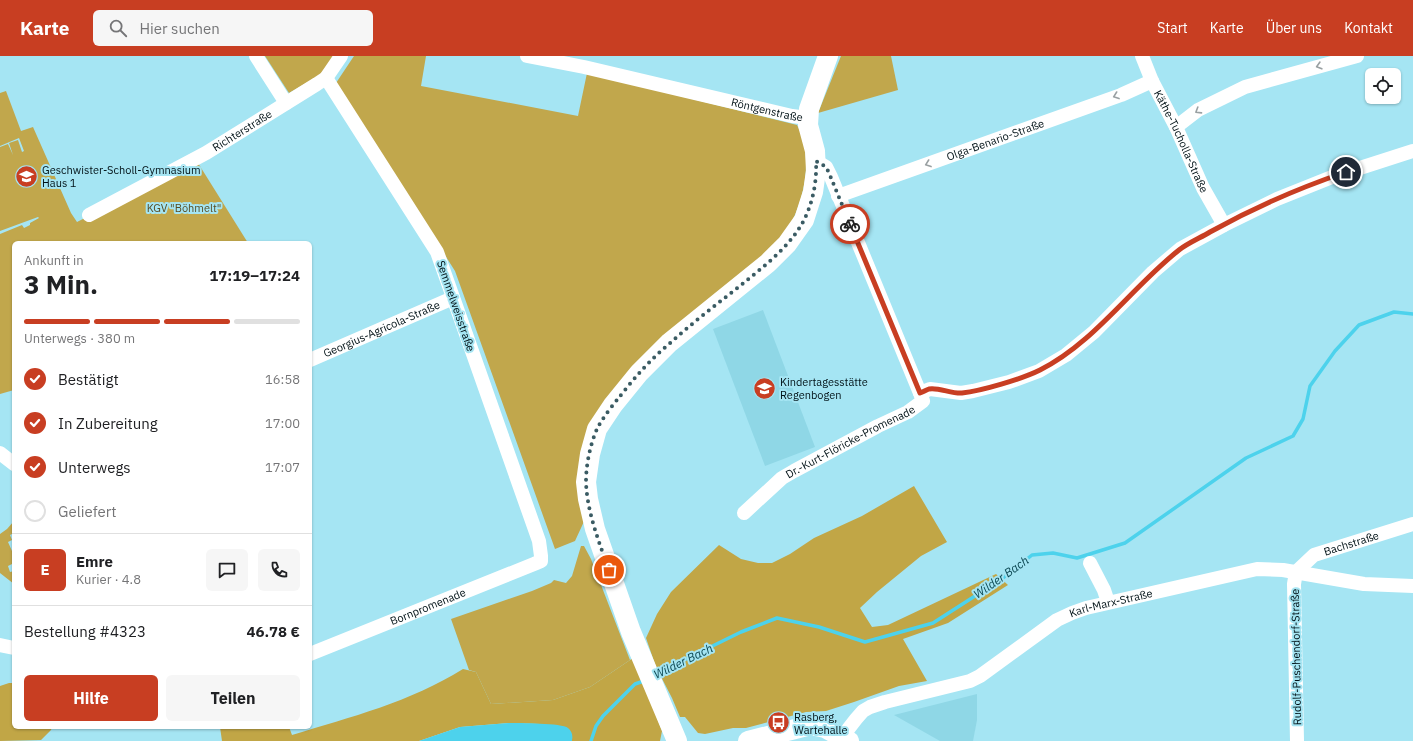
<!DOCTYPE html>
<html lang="de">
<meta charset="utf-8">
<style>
body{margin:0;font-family:"IBM Plex Sans",sans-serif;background:#f6f6f6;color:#202124;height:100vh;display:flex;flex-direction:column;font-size:15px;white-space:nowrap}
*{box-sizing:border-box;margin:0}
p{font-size:13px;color:#757577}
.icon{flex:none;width:22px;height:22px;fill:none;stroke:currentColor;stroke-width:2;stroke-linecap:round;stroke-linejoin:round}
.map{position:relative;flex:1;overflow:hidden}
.panel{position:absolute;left:12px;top:185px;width:300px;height:488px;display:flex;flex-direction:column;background:#fff;border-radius:6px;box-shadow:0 1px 3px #0004}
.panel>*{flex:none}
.controls{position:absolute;left:1365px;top:12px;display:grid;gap:8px}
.controls a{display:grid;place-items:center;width:36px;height:36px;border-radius:6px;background:#fff;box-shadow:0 1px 3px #0004;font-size:20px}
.pin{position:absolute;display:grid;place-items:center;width:34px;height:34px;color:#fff;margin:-17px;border:2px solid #fff;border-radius:50%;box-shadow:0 1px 4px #0007}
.courier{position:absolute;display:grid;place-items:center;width:40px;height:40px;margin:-20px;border:3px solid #c83e22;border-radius:50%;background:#fff;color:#222;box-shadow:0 1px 5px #0007}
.summary em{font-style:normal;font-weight:700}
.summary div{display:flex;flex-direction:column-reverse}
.summary{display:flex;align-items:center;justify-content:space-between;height:68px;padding:0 12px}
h1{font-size:26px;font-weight:700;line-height:30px}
.bar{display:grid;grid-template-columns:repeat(4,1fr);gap:6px 4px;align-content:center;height:48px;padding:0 12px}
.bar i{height:5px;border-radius:3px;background:#e0e0e0}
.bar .on{background:#c83e22}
.bar p{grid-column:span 4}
.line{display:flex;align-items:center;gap:10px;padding:0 12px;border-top:1px solid #e0e0e0}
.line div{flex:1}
.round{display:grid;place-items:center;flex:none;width:42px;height:42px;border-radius:6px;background:#f6f6f6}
ol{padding:0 12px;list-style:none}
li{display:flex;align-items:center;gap:12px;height:44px}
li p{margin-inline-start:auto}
li .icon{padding:4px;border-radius:50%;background:#c83e22;color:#fff;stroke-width:4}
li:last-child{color:#757577}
li i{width:22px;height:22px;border:2px solid #e0e0e0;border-radius:50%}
.button{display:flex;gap:8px;margin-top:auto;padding:8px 12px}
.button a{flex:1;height:46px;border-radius:6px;background:#c83e22;color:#fff;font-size:16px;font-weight:700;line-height:46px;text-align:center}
.button a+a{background:#f6f6f6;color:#202124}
header{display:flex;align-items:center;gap:24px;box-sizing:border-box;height:56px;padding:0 20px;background:#c83e22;color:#fff}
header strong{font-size:19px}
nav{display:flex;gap:22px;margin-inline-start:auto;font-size:14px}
.search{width:280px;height:36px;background:#f6f6f6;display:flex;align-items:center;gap:10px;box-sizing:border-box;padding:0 14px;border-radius:6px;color:#757577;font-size:15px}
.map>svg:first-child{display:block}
.built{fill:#8fd7e6}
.green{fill:#c1a74c}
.forest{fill:#c1a646}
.water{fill:#4dd2ec}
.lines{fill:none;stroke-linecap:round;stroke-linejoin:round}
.stream{stroke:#4dd2ec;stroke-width:3.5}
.street{stroke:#fff;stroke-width:14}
.secondary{stroke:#fff;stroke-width:20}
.oneway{stroke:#99a0a2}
.done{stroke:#3a5b63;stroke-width:4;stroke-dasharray:0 7.2}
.route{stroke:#c83e22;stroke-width:5}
.labels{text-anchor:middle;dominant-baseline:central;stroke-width:4;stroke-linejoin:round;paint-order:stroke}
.street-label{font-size:11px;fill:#001116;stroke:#a5e5f3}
.poi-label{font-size:11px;fill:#001116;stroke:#a5e5f3;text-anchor:start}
.park-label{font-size:11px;fill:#574c24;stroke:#a5e5f3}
.water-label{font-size:12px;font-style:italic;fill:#0b4752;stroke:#a5e5f3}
</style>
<header>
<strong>Karte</strong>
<div class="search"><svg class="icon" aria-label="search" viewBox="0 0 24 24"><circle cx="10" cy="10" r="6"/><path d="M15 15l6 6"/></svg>Hier suchen</div>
<nav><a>Start</a><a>Karte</a><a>Über uns</a><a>Kontakt</a></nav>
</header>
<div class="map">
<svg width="1413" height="685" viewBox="0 0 1413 685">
<rect width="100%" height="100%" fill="#a5e5f3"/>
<g class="built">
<polygon points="763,254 815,391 765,410 713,273"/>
<polygon points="977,638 977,664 973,685 940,685 894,659"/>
</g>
<g class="green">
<polygon points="265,0 335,0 327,15 289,37"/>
<path d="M354,0H426L421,30L578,60L587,17L797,69C814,100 805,143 788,173C782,184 772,193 765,203L603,356L587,459L575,485L555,493L455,215L336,27Z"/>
<polygon points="841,0 891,0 898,34 818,57"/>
<polygon points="6,35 21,75 33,71 71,157 77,166 137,135 198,107 248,187 14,187 14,334 0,338 0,178 22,169 24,172 30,169 30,167 39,162 38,161 0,175 0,91 8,88 13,99 9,87 18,84 22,96 24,95 19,82 0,90 0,37"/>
<polygon points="14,465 14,477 10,479 12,484 8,486 12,495 14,494 14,507 8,510 10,516 14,515 14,528 0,517 0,478 7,473"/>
<polygon points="581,490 584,490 591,503 630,604 590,631 553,644 491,648 476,616 469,614 451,563 532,535 551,527 554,524 566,527 572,520"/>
</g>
<g class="forest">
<polygon points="914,430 947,486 921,500 877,536 860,552 872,571 888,569 996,518 1008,529 948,567 903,583 927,625 899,630 854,646 826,655 806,656 746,672 733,672 705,678 698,677 685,661 680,661 672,642 656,611 646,582 657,558 671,536 719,489 741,503 758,507 772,507 790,498 814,482 862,460"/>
<path d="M633,602L646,633L662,675L660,685H572V684L540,668L509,667L460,671L419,685H222L220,671H289L292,679C351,661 410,646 463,613L476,616L491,648L553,644L590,631Z"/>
<polygon points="9,627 14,627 14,671 52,671 51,674 41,684 0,685 0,630"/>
</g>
<path class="water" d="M509,667C519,667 562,667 568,672C572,675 573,680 572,684V685H419L460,671Z"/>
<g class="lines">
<g class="stream">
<polyline points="656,620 684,604 741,576 777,562 819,571 865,586 933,567 1003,522 1032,499 1053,497 1077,502 1125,487 1246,402 1293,380 1303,363 1310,330 1335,295 1359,269 1394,256 1413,258"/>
<polyline points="591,685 596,670 603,660 635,628 644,625"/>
</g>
<g class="street">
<polyline points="256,0 286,47"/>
<path id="s1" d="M527,0L584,11L792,60L808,62"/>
<path id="s2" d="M1142,0L1152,25L1176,71L1203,132L1224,169"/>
<polyline points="1176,71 1198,54 1245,31 1357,0"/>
<path id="s3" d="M838,140L1121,39L1152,25"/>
<path id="s4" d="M89,159L206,97L317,28L326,22L341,0"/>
<path id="s5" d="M310,304L453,242"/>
<polyline points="920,337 930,333 961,337 973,335 1009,326 1039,315 1066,299 1094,276 1153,216 1180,193 1224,169 1277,143 1332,121 1413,95"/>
<polyline points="0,397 14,408"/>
<path id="s6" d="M744,457L782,422L794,415L878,370L908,356L923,345L920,337L831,121L826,111L816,105"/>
<polyline points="1090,507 1104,534 1108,546"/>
<polyline points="0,589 14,592"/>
<path id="s7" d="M310,598L534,508L541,505V500L539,485L437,196L326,22"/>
<path id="s8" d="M842,681L856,663L863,655L870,651L885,646L970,625L980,620L1057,564L1072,557L1086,552L1257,513L1283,514L1364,528L1413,530"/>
<path id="s9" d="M1297,685L1294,528L1296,516L1314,499L1413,468"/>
</g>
<g class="secondary">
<polyline points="677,685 631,576 595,473 588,443 586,426 590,398 597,373 613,349 639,317 669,287 768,207 787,188 804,164 813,136 816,115 815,95 808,69 809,53 828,0"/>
<polyline points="748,685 811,669 825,672 849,685"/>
</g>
</g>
<defs><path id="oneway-chevron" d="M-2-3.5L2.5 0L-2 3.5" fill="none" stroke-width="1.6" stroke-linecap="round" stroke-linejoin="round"/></defs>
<g class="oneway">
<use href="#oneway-chevron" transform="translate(1319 10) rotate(164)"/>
<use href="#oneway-chevron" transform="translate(1116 40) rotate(160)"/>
<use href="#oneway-chevron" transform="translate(1198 55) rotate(148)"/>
<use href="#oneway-chevron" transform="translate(928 108) rotate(160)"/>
</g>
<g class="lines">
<path class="done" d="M609,514C599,486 587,456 586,426C586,409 590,389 597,373C603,361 613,349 621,339C636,320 651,303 669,288C693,266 720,246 746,225C768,207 791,189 804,164C813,146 817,125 816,105L826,111L829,117L850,168"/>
<path class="route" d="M850,168L920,337C923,336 926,334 929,333C938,331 952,338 962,337C981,335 1022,323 1040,314C1094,287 1132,231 1179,194C1188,187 1200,182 1210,176C1253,152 1299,132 1346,116"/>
</g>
<defs>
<symbol id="school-disc" viewBox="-11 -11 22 22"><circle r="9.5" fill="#c83e22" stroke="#a5e5f3"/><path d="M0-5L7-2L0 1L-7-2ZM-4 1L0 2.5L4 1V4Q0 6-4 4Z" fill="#fff"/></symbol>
<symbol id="bus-disc" viewBox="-11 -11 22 22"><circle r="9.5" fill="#c83e22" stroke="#a5e5f3"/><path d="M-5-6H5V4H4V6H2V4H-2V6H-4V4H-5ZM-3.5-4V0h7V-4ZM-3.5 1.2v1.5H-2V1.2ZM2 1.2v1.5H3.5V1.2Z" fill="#fff"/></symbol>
</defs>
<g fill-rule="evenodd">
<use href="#school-disc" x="14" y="108" width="25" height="25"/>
<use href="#school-disc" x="752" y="320" width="25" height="25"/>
<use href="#bus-disc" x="766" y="654" width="25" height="25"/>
</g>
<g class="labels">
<g class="street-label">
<text stroke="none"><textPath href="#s1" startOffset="246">Röntgenstraße</textPath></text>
<text stroke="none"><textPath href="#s4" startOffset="175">Richterstraße</textPath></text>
<text stroke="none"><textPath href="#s3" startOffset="167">Olga-Benario-Straße</textPath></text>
<text stroke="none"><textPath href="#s2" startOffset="94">Käthe-Tucholla-Straße</textPath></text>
<text transform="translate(456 250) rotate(71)">Semmelweisstraße</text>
<text stroke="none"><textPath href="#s5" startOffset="78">Georgius-Agricola-Straße</textPath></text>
<text stroke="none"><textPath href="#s6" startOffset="129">Dr.-Kurt-Flöricke-Promenade</textPath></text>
<text stroke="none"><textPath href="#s9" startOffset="233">Bachstraße</textPath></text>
<text stroke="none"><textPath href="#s8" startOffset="308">Karl-Marx-Straße</textPath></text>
<text stroke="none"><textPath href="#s7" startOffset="127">Bornpromenade</textPath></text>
<text transform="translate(1296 601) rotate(-91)">Rudolf-Puschendorf-Straße</text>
</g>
<g class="poi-label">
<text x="42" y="114">Geschwister-Scholl-Gymnasium<tspan x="42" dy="13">Haus 1</tspan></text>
<text x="780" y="326">Kindertagesstätte<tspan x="780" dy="13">Regenbogen</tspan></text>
<text x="794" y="661">Rasberg,<tspan x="794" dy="13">Wartehalle</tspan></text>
</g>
<g class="park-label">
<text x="184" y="152">KGV "Böhmelt"</text>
</g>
<g class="water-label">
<text transform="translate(1001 521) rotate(-35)">Wilder Bach</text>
<text transform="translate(683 605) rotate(-26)">Wilder Bach</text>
</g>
</g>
</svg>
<div class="controls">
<a><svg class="icon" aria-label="locate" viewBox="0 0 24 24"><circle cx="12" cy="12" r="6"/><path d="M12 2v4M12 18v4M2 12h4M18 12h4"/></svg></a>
</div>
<div class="pin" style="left:609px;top:514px;background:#ea580c"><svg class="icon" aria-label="bag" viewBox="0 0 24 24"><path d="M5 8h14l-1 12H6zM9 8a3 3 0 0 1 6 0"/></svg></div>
<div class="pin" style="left:1346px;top:116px;background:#1f2937"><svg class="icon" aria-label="home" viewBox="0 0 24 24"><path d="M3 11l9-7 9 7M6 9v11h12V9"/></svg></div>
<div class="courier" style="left:850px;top:168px"><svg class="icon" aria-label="bike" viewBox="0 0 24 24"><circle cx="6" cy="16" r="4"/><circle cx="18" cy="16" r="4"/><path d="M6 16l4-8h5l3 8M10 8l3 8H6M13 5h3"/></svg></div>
<section class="panel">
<div class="summary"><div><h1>3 Min.</h1><p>Ankunft in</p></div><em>17:19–17:24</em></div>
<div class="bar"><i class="on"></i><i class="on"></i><i class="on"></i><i></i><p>Unterwegs · 380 m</p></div>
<ol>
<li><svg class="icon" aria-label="check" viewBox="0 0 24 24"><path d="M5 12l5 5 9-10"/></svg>Bestätigt<p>16:58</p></li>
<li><svg class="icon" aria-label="check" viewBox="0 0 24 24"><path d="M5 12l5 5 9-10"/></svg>In Zubereitung<p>17:00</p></li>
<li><svg class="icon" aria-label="check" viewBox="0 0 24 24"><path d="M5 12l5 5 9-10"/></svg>Unterwegs<p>17:07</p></li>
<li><i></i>Geliefert</li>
</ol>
<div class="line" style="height:72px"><b class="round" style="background:#c83e22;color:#fff">E</b><div><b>Emre</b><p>Kurier · 4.8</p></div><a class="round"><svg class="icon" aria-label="chat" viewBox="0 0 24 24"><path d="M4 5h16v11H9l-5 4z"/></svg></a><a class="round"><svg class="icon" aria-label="phone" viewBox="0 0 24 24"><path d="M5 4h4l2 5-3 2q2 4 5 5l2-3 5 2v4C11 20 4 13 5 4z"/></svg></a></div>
<div class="line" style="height:52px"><div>Bestellung #4323</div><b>46.78 €</b></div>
<div class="button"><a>Hilfe</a><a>Teilen</a></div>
</section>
</div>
